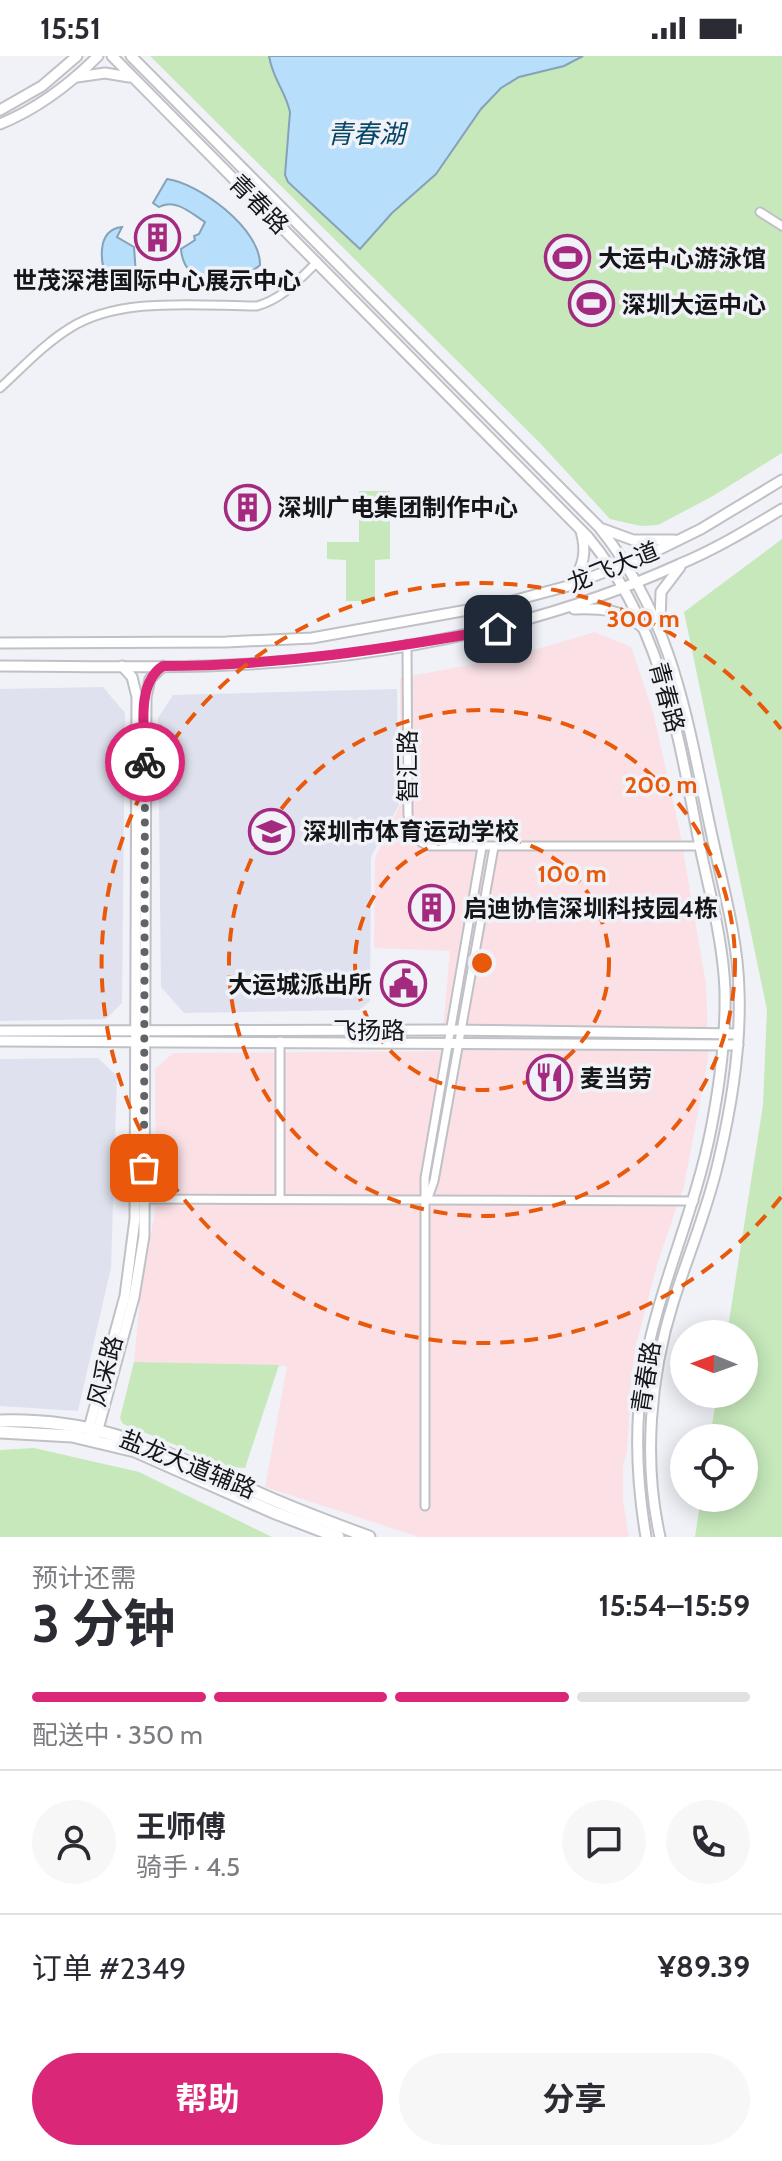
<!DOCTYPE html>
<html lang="zh">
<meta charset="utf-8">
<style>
body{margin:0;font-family:Cabin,"Noto Sans SC",sans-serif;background:#f7f7f7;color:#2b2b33;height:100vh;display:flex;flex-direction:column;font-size:30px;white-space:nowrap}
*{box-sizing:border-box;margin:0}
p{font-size:26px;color:#7c7c81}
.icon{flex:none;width:44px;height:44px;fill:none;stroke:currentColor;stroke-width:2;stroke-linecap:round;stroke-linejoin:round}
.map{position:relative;height:1481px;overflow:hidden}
.panel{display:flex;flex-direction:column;background:#fff;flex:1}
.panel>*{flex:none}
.needle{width:52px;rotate:271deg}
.fabs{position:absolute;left:670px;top:1264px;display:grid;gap:16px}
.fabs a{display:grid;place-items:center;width:88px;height:88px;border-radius:50%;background:#fff;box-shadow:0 4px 20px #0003;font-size:40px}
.pin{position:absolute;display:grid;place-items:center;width:68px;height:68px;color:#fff;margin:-34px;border-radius:16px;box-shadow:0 4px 12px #0006}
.courier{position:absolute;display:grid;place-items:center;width:80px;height:80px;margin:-40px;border:6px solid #db2777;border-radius:50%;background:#fff;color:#222;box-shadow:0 2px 10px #0007}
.overview em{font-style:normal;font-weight:700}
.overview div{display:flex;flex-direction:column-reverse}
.overview{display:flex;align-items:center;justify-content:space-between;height:136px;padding:0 32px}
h1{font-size:52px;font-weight:700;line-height:60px}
.bar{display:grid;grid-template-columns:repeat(4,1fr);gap:12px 8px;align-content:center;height:96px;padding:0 32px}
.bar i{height:10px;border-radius:6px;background:#e1e1e2}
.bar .on{background:#db2777}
.bar p{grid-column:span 4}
.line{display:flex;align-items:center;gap:20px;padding:0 32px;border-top:2px solid #e1e1e2}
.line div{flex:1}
.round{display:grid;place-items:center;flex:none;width:84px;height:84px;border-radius:42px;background:#f7f7f7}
.button{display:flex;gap:16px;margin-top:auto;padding:16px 32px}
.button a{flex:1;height:92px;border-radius:48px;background:#db2777;color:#fff;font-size:32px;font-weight:700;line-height:92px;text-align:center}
.button a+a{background:#f7f7f7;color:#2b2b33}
.status{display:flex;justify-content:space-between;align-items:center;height:56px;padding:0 40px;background:#fff;direction:ltr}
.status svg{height:22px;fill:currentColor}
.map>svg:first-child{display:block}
.commercial{fill:#fbe1e6}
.built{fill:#dfe2ee}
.green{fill:#c6e8bb}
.water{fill:#b7defb;stroke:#86a2b7;stroke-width:2}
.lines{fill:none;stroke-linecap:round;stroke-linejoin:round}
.street-casing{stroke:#bfc1c6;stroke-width:11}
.secondary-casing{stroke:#bfc1c6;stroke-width:13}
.primary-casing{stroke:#bfc1c6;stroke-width:15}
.street{stroke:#fff;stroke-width:7}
.secondary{stroke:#fff;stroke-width:9}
.primary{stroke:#fff;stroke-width:11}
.done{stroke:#626366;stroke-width:8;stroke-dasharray:0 14.4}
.route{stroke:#db2777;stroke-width:10}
.ring{fill:none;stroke:#e8590c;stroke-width:4;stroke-dasharray:14 10}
.labels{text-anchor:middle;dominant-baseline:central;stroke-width:7;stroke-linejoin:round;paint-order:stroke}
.street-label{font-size:24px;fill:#151618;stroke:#f0f2f8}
.poi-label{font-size:24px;font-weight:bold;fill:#151618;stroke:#f0f2f8;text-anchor:start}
.water-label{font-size:26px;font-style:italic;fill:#064667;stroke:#f0f2f8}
.centre{fill:#e8590c;stroke:#f0f2f8;stroke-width:4}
.ring-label{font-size:24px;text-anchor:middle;font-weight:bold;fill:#e8590c;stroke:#f0f2f8;stroke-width:7;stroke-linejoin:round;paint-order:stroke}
</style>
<div class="status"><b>15:51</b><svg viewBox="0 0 49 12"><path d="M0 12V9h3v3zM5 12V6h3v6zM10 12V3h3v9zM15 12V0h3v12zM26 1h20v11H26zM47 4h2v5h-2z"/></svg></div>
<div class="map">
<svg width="782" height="1481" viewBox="0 0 782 1481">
<rect width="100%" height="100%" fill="#f0f2f8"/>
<polygon class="commercial" points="595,576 631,591 653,656 680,776 706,928 707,954 708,1004 684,1130 657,1209 636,1289 631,1325 627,1396 623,1410 623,1445 629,1481 419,1481 265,1431 287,1310 134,1306 140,1243 156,1148 155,1013 173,997 441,995 450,895 374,892 375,802 400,749 400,622 506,602"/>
<g class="built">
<polygon points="103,631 125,657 122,947 106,963 0,965 0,633"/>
<polygon points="397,633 399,749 371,801 370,945 359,954 184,957 161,931 158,662 173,639"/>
<polygon points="98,1002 117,1020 111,1212 78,1355 0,1350 0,1003"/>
</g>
<g class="green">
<polygon points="150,0 782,0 782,397 713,440 658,469 641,470 610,463 540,387"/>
<polygon points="359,435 390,435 390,503 375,504 375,545 346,545 346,504 327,503 327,486 359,486"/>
<polygon points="782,483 782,1481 695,1481 701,1442 744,1442 744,1382 710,1382 717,1338 744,1338 744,1278 727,1278 763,1049 767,954 684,556"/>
<polygon points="134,1306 279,1309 245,1412 231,1411 123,1368 120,1362"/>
<polygon points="34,1392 139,1416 272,1481 0,1481 0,1394"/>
</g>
<g class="water">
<path d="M269,0H583L564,10L519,21L501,32L481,53L436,118L392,157L360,193L288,126L285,119L290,56C285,34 273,24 269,0Z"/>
<path d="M167,123C199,127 261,173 260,209C236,231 184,235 181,193L195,184L194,180L199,178L205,166C191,157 175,142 159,151L153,147Z"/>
<path d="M122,171L117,181L134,191L136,218L114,229L109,227C100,209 95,174 122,171Z"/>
</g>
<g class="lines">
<defs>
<g id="street">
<polyline points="760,156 782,170"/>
<path d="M0,332C22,312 44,288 70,272C120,240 200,250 257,250C282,243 299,224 317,206"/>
<path d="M407,588L408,758C409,774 414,786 430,790H700"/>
<polyline points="429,1139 434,1125 494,791"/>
<polyline points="145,1143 694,1145"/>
<polyline points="280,1143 280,985"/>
<polyline points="425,1450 425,1122 482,791"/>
</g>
<g id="secondary">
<path d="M112,0L588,481C663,572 678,679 700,791C710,838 723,885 725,934C726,980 720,1027 711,1073C695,1156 657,1234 643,1318C634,1372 637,1427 646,1481"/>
<path d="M131,0L599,471C675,566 687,665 712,780C723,831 738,883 739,935C741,992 732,1048 719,1103C708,1153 688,1199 673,1247C650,1320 643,1406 660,1481"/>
<polyline points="77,21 105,17 129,21"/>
<polyline points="0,54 42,30 77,0"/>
<path d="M0,68C37,53 70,28 98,0"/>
<polyline points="603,473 633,484 674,484"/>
<path d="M570,528C584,511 587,496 581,475"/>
<path d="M574,553C599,552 623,553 642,571"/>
<polyline points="660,565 661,536 680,511"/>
<polyline points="0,587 226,586 312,582 501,548 568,530 644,501 701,473 782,424"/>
<path d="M0,610C83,610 167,613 250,608C397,599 545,569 680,508C716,493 749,473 782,453"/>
<polyline points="0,975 450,974 738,978"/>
<polyline points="0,985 738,989"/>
<polyline points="91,1380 89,1372 125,1240 135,1163 137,641 132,621 122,610"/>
<polyline points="94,1380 98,1373 134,1241 144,1180 146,641 150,623 163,610"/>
</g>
<g id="primary">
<path d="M0,1365C104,1362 164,1397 256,1436C293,1453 331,1467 369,1481"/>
<polyline points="0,1376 72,1380 135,1395 273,1456 338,1481"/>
</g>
</defs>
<use href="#street" class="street-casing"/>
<use href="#secondary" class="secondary-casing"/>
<use href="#primary" class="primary-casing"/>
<use href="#street" class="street"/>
<use href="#secondary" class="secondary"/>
<use href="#primary" class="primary"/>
</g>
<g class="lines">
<polyline class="done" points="144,1112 145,706"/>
<path class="route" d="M145,706C145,677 135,628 163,610C276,610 387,593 498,573"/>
</g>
<g class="ring">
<circle cx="482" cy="907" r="127"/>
<circle cx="482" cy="907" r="253"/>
<path d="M781 1141A380 380 0 1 1 781 673"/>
</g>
<defs>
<symbol id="building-ring" viewBox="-11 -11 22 22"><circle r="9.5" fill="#f0f2f8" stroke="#a42a80" stroke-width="1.5"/><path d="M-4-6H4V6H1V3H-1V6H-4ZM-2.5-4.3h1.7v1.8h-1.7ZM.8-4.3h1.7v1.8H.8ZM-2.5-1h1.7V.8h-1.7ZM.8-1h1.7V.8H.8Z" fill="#a42a80"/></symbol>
<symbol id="stadium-ring" viewBox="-11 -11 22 22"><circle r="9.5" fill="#f0f2f8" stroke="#a42a80" stroke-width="1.5"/><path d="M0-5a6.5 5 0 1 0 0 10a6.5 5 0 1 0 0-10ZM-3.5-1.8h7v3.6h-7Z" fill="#a42a80"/></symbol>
<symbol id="school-ring" viewBox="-11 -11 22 22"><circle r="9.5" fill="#f0f2f8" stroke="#a42a80" stroke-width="1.5"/><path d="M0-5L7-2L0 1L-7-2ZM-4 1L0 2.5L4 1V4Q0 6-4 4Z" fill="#a42a80"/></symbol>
<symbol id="civic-ring" viewBox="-11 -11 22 22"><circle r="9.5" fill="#f0f2f8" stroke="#a42a80" stroke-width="1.5"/><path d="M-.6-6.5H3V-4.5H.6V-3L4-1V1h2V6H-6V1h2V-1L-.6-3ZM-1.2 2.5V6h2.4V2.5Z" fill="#a42a80"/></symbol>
<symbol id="restaurant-ring" viewBox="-11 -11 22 22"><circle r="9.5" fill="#f0f2f8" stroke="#a42a80" stroke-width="1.5"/><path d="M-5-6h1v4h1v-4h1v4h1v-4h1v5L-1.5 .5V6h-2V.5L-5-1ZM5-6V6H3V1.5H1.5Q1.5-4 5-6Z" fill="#a42a80"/></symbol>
</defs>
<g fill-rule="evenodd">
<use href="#building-ring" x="132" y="156" width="51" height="51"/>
<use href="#stadium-ring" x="542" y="176" width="51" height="51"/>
<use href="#stadium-ring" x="566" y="222" width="51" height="51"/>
<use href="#building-ring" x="222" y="426" width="51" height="51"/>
<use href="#school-ring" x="246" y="750" width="51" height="51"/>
<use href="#building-ring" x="406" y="826" width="51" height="51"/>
<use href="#civic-ring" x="378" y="902" width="51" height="51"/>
<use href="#restaurant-ring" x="524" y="996" width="51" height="51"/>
</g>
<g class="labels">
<g class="street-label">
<text transform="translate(259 148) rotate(45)">青春路</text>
<text transform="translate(613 511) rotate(-22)">龙飞大道</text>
<text transform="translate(667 641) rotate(75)">青春路</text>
<text transform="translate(407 710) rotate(-90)">智汇路</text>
<text x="369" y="974">飞扬路</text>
<text transform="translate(105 1315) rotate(-75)">风采路</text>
<text transform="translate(646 1321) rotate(-81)">青春路</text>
<text transform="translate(188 1408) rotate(22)">盐龙大道辅路</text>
</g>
<g class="poi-label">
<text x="598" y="202">大运中心游泳馆</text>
<text x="157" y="224" text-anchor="middle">世茂深港国际中心展示中心</text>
<text x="622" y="248">深圳大运中心</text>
<text x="278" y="451">深圳广电集团制作中心</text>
<text x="303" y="775">深圳市体育运动学校</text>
<text x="463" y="852">启迪协信深圳科技园4栋</text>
<text x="372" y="928" text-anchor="end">大运城派出所</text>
<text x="580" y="1022">麦当劳</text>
</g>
<g class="water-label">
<text x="366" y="78">青春湖</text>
</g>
</g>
<circle cx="482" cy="907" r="12" class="centre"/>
<g class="ring-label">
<text x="643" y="571">300 m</text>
<text x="661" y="737">200 m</text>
<text x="572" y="826">100 m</text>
</g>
</svg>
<div class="fabs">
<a><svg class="needle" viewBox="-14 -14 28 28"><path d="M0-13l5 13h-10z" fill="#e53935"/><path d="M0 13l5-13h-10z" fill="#7c7c81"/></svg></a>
<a><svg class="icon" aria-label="locate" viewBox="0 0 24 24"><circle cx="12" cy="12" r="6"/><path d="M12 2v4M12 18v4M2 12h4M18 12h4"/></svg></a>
</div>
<div class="pin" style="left:144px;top:1112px;background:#ea580c"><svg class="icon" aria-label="bag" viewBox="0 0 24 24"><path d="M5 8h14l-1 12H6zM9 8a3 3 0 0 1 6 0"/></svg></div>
<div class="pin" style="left:498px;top:573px;background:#1f2937"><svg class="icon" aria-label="home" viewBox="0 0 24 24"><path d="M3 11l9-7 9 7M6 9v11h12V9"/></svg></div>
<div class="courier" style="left:145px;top:706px"><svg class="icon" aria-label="bike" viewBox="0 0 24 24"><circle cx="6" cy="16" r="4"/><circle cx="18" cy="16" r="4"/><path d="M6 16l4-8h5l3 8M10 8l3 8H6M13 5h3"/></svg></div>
</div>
<section class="panel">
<div class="overview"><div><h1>3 分钟</h1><p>预计还需</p></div><em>15:54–15:59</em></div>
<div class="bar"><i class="on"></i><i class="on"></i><i class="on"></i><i></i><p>配送中 · 350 m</p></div>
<div class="line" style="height:144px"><a class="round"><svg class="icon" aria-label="person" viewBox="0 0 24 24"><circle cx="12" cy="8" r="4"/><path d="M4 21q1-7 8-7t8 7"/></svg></a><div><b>王师傅</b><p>骑手 · 4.5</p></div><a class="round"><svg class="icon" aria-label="chat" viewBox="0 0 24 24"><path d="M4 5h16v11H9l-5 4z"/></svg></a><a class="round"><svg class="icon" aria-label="phone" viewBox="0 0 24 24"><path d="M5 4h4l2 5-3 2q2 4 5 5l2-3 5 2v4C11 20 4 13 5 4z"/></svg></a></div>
<div class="line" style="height:104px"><div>订单 #2349</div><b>¥89.39</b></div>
<div class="button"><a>帮助</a><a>分享</a></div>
</section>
